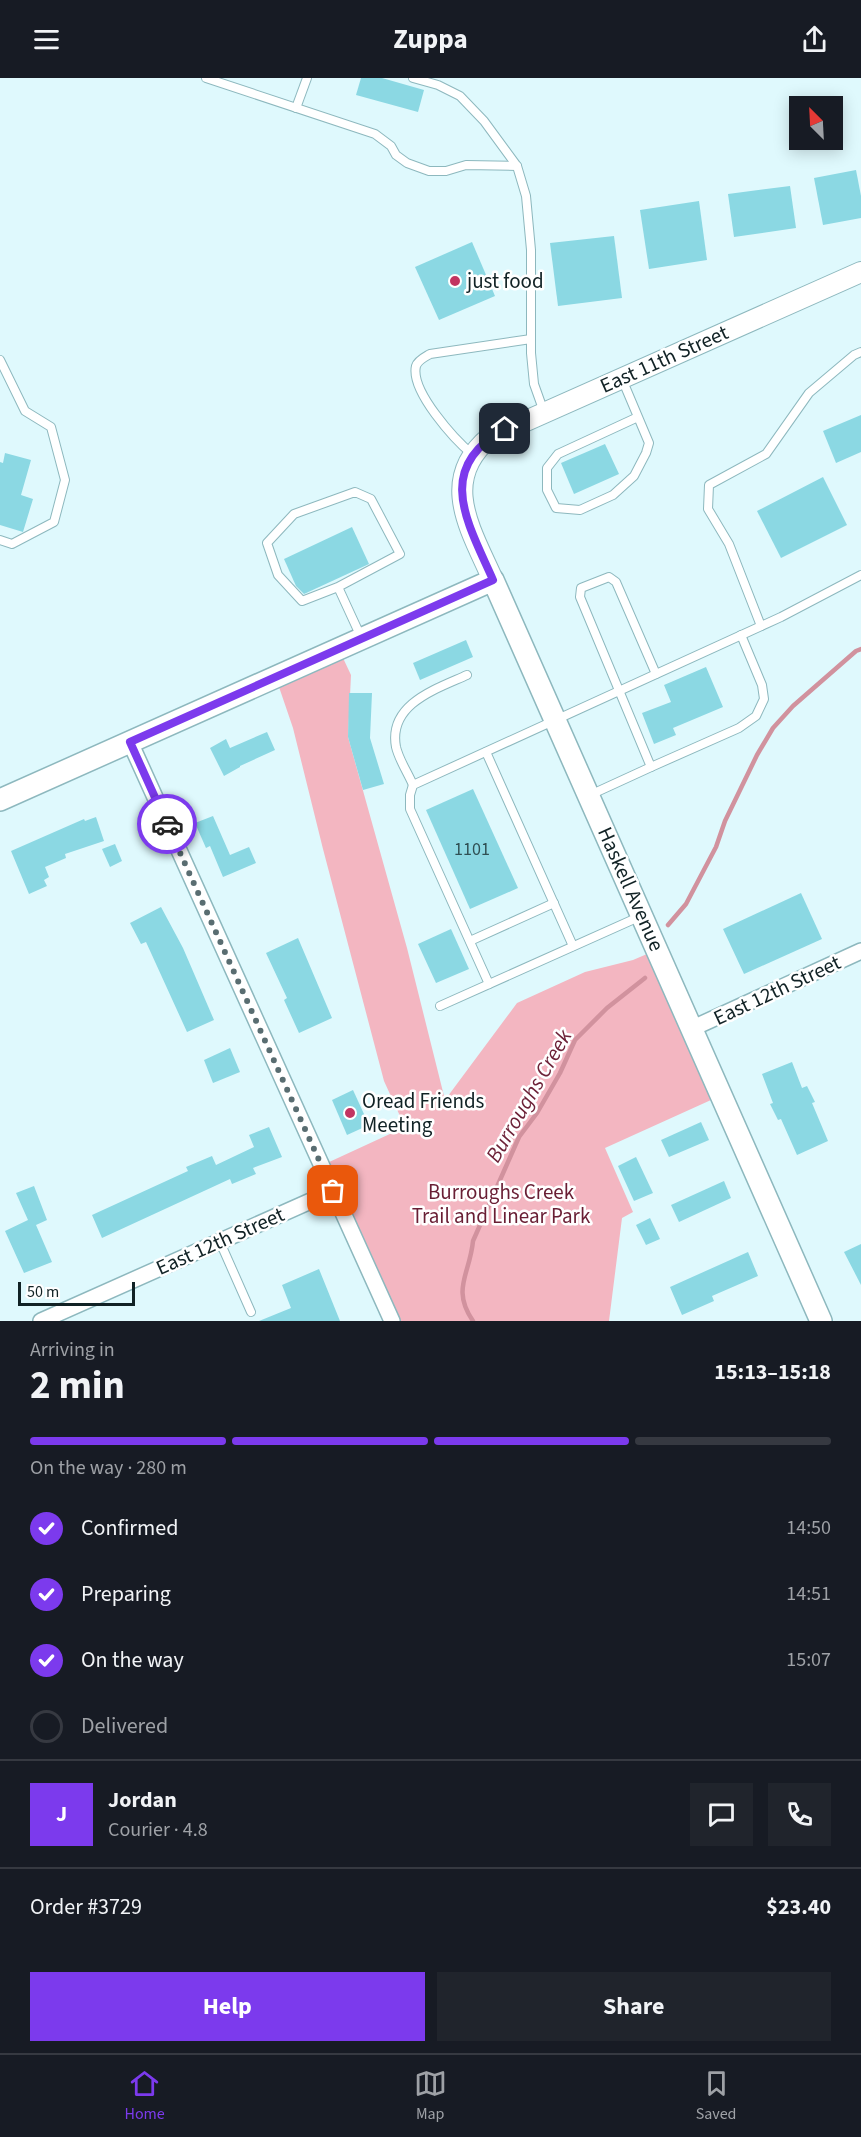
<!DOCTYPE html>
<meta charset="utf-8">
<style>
body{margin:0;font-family:"Source Sans 3",sans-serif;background:#20242c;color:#f1f3f6;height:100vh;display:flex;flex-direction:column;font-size:22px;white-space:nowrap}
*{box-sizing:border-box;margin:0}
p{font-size:20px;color:#9ea1a6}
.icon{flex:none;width:33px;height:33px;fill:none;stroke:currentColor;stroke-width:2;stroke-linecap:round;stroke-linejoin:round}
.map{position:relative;height:1243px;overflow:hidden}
.drawer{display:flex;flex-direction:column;background:#171b24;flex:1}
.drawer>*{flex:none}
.needle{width:39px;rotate:336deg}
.tools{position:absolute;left:789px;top:18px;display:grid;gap:12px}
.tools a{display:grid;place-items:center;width:54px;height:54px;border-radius:0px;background:#171b24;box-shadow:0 3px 15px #0003;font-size:30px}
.scale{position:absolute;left:18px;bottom:15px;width:117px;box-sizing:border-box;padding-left:6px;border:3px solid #112225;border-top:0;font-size:16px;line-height:21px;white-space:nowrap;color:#112225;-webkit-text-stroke:4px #fff;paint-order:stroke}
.pin{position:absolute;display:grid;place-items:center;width:51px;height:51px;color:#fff;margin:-26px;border-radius:12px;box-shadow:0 3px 9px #0006}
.courier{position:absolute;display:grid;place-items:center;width:60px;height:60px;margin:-30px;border:4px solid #7c3aed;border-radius:50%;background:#fff;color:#222;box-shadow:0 2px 8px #0007}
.overview em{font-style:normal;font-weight:700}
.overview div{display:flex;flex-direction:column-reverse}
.overview{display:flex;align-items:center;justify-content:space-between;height:102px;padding:0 30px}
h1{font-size:39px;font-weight:700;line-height:45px}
.bar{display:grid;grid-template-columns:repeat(4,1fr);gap:9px 6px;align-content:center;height:72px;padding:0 30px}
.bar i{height:8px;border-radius:4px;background:#363941}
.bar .active{background:#7c3aed}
.bar p{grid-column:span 4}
.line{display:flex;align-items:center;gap:15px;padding:0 30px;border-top:2px solid #363941}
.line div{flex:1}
.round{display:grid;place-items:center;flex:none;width:63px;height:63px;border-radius:0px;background:#20242c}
ol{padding:0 30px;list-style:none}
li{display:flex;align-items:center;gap:18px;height:66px}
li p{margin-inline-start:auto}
li .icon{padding:6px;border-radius:50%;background:#7c3aed;color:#fff;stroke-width:4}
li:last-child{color:#9ea1a6}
li i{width:33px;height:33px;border:3px solid #363941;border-radius:50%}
.cta{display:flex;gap:12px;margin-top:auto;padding:12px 30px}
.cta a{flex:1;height:69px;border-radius:0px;background:#7c3aed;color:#fff;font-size:24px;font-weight:700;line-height:69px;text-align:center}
.cta a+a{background:#20242c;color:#f1f3f6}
header{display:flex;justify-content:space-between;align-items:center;height:78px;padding:0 30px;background:#171b24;font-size:27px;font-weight:700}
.dock{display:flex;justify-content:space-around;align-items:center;height:84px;border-top:2px solid #363941;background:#171b24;font-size:16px;color:#9ea1a6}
.dock a{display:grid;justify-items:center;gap:3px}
.dock .active{color:#7c3aed}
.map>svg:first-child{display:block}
.green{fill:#f3b6c1}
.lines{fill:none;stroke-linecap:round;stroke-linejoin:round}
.stream{stroke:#d1929e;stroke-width:4.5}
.building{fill:#8bd8e3}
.service-casing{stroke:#8db8be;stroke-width:10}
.minor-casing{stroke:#8db8be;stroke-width:18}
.tertiary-casing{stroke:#8db8be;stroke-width:22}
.secondary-casing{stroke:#8db8be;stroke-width:24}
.service{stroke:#fff;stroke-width:8}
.minor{stroke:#fff;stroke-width:15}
.tertiary{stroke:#fff;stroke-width:20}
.secondary{stroke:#fff;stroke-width:21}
.done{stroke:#596d71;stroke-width:6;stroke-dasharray:0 10.8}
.route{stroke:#7c3aed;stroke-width:8}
.poi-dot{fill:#c23461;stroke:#fff;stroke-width:2}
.labels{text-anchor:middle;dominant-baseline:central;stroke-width:5;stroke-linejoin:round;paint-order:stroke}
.number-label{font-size:18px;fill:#305054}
.poi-label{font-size:21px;fill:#112225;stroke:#fff;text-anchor:start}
.street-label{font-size:21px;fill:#112225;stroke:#fff}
.park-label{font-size:21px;fill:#691e34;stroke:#fff}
.water-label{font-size:22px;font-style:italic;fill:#6d2238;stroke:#fff}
</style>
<header><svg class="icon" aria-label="menu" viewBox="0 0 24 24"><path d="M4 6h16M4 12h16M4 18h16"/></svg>Zuppa<svg class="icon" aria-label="share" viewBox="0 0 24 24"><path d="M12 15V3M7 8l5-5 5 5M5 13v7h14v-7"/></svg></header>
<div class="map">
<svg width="861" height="1243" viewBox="0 0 861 1243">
<rect width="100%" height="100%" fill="#dff9fd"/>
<polygon class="green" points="343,580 351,597 348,659 407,870 445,1022 517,925 585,894 633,882 647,876 711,1022 605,1070 633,1134 622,1140 609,1243 399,1243 327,1085 405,1049 384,1003 323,771 293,650 279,609"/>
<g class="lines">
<g class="stream">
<polyline points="668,847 686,826 716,769 725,743 757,677 773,650 793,628 856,573 861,571"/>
<path d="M473,1243C451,1211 470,1196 473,1163L519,1059L537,1035L560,995L575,962L607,930L645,900"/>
</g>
</g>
<g class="building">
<polygon points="361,0 382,0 424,12 418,34 356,17"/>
<polygon points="856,92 861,118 861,140 823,147 814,100"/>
<polygon points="790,108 796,150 734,159 728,116"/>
<polygon points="699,123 707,182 649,191 640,132"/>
<polygon points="614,158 622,220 558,228 550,165"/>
<polygon points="472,164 495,218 439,242 415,189"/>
<polygon points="861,337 861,374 836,385 823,353"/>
<polygon points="605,366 619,396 574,416 561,385"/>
<polygon points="5,375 31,382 21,417 33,421 23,454 0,447 0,384 3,385"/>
<polygon points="823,399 847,447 781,480 757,433"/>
<polygon points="352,449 369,486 304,516 296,508 284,481"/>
<polygon points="466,562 473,579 420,602 413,585"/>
<polygon points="706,589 723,629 673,650 676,657 654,666 642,635 671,624 664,607"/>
<polygon points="349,615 372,615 370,660 384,706 363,712 348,659"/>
<polygon points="267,654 275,672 240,688 240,689 224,698 210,670 226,661 230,670"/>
<polygon points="473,711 518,810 470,831 426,732"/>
<polygon points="213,738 230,777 249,769 256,785 223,799 210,768 206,770 195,745"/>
<polygon points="96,739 104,763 65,776 66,780 45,789 49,799 44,802 47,808 29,816 11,773 84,741 85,743"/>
<polygon points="115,766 122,783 110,789 102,771"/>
<polygon points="801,815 822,861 744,896 723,851"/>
<polygon points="161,829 183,870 214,942 187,954 146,864 141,866 130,845"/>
<polygon points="451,851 469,891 436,905 418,866"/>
<polygon points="298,860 332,940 299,955 284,922 287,920 266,875"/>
<polygon points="230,970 240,994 213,1005 204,982"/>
<polygon points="792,984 802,1010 807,1008 815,1024 812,1025 828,1063 797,1077 781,1041 778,1042 770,1026 773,1025 762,996"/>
<polygon points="353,1012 369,1047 347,1057 332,1022"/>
<polygon points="701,1044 709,1062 669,1079 661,1062"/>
<polygon points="269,1049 282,1079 253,1090 256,1096 232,1106 230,1101 102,1160 92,1137 188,1093 186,1089 212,1078 216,1087 254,1069 249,1057"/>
<polygon points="636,1079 653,1115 634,1123 618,1088"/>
<polygon points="724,1103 731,1120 679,1144 671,1127"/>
<polygon points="34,1108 47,1142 36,1147 52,1184 24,1195 5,1153 28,1142 16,1115"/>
<polygon points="650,1140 660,1161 646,1167 636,1147"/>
<polygon points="861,1166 861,1207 844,1174"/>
<polygon points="748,1174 758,1198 712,1218 714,1223 682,1237 670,1209"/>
<polygon points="319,1191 340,1243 259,1243 291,1230 282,1207"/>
</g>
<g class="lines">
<defs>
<g id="service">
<polyline points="206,0 375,56 391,68 396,77 407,85 429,93 446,93 466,87 517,88"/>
<polyline points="413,0 438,7 460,18 484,43 517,88 526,118 531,172 531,275 534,306 544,334"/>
<polyline points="296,30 307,0"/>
<polyline points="0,282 25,333 51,349 65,402 54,444 12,466 0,462"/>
<polyline points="622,301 649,365 646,375 634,398 613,417 580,432 556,430 547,412 547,390 558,376 638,339"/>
<path d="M473,377C455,362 410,313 416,288C418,282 425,279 430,276L531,261"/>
<polyline points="338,509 400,476 371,421 355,414 294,436 267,465 278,497 302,523 338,509 361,559"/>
<polyline points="761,548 729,466 708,431 709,407 766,376 809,315 854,277 861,274"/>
<polyline points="656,596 616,504 609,499 581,510 580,519 651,689 739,650 756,638 764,621 762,607 741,557"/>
<polyline points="486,674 573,868"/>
<path d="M413,707C408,695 399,682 396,669C388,626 436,611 467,597"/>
<polyline points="590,717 651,689"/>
<polyline points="470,863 554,825"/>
<polyline points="489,906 410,731 410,717 413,707 781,539 861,497"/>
<polyline points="440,928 641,838"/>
<polyline points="220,1164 251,1234"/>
</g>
<g id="minor">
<polyline points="130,664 392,1243"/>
<polyline points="693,950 861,873"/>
<polyline points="41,1243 333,1113"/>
</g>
<path id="tertiary" d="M493,502C471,452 438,402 490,359L861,194"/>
<polyline id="secondary" points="0,722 493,502 821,1243"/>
</defs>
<use href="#service" class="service-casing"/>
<use href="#minor" class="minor-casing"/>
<use href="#tertiary" class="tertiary-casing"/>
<use href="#secondary" class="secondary-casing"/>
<use href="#service" class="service"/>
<use href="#minor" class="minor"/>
<use href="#tertiary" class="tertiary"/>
<use href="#secondary" class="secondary"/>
</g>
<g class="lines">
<polyline class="done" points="167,746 333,1113"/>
<path class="route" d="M167,746L130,664L493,502C468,445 433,390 505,351"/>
</g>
<g class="poi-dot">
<circle cx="455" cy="203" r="6"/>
<circle cx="350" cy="1035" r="6"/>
</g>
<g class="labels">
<g class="number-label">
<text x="472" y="771">1101</text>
</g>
<g class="poi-label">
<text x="467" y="203">just food</text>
<text x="362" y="1023">Oread Friends<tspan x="362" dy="24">Meeting</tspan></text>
</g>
<g class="street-label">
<text transform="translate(664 281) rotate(-24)">East 11th Street</text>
<text transform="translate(631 811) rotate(66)">Haskell Avenue</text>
<text transform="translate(777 912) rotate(-25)">East 12th Street</text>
<text transform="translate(220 1163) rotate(-24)">East 12th Street</text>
</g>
<g class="park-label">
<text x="501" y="1114">Burroughs Creek<tspan x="501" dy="24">Trail and Linear Park</tspan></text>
</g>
<g class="water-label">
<text transform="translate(529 1018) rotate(-60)">Burroughs Creek</text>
</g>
</g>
</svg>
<div class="tools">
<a><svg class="needle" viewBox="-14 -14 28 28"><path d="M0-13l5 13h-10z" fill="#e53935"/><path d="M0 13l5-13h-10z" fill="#9ea1a6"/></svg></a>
</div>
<div class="scale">50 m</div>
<div class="pin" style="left:333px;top:1113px;background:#ea580c"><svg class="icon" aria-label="bag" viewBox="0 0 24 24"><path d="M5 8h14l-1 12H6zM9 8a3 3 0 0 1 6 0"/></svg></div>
<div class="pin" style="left:505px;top:351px;background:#1f2937"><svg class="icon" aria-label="home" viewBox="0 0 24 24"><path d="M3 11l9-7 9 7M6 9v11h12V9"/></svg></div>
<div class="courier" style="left:167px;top:746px"><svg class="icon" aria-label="car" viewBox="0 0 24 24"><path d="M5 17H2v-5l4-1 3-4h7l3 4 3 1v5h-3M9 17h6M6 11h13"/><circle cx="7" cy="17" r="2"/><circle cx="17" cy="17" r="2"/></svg></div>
</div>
<section class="drawer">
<div class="overview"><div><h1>2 min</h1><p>Arriving in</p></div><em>15:13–15:18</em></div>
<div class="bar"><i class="active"></i><i class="active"></i><i class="active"></i><i></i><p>On the way · 280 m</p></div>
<ol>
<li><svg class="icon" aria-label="check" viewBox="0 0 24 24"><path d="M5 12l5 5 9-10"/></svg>Confirmed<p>14:50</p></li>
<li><svg class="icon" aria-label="check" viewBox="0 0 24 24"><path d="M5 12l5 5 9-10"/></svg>Preparing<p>14:51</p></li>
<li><svg class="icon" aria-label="check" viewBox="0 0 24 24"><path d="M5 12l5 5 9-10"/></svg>On the way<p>15:07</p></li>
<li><i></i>Delivered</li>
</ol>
<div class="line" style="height:108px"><b class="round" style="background:#7c3aed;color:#fff">J</b><div><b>Jordan</b><p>Courier · 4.8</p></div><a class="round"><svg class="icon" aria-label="chat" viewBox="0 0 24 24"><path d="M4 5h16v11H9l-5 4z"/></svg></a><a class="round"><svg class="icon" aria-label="phone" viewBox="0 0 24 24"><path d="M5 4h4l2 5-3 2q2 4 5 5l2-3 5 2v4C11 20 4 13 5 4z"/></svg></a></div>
<div class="line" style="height:78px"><div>Order #3729</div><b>$23.40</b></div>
<div class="cta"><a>Help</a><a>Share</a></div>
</section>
<nav class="dock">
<a class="active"><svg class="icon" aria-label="home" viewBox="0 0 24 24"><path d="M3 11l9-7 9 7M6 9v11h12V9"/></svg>Home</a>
<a><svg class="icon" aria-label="map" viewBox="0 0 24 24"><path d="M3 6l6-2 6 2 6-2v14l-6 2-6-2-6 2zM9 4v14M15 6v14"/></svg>Map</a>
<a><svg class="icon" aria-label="saved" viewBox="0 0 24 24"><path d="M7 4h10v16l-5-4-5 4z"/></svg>Saved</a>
</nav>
